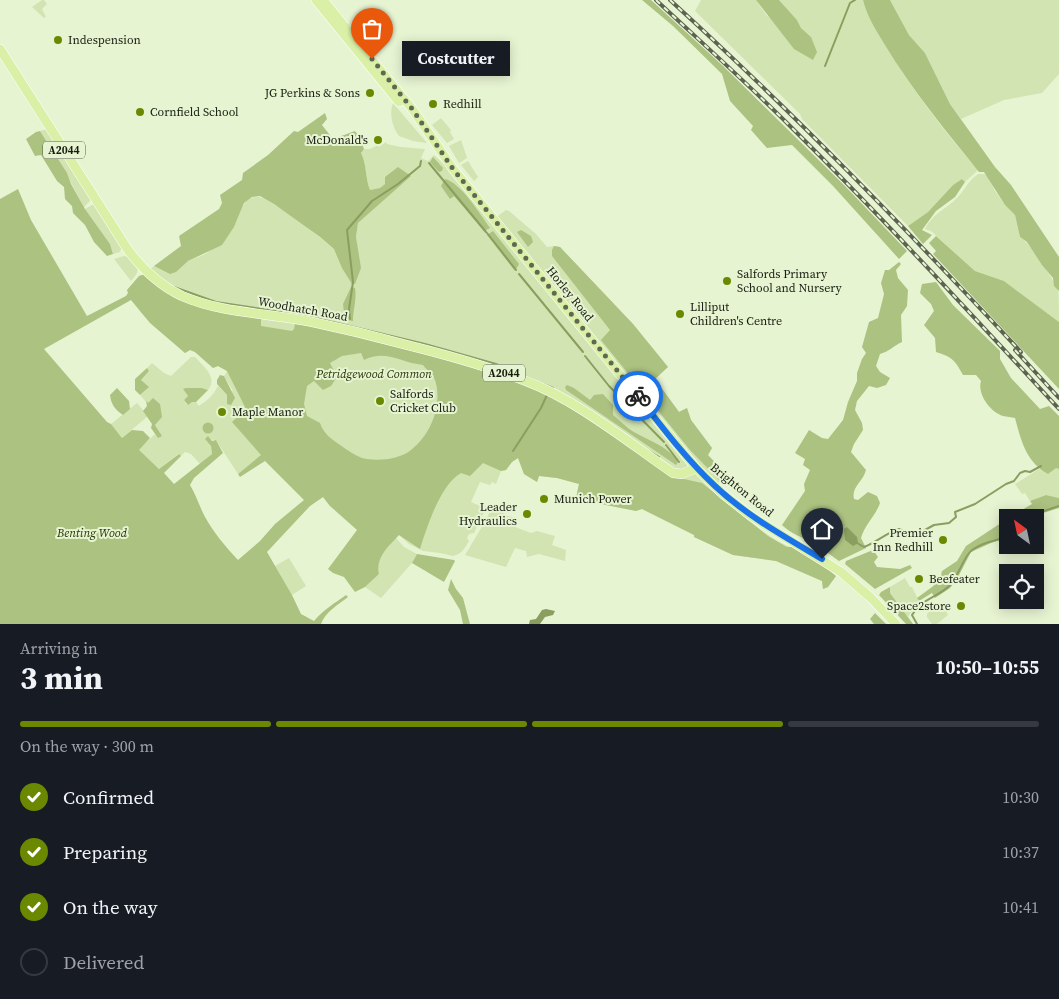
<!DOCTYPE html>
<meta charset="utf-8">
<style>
body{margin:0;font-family:"Source Serif 4",serif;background:#20242c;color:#f1f3f6;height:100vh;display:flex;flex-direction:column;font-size:19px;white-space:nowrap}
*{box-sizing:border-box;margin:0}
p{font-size:16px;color:#9ea1a6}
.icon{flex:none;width:28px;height:28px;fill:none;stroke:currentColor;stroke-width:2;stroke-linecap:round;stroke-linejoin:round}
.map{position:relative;height:624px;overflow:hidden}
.side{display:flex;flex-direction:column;background:#171b24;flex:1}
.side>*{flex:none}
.needle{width:32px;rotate:327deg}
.controls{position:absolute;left:999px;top:509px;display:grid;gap:10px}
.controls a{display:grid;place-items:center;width:45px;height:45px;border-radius:0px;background:#171b24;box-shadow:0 2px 12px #0003;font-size:25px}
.pin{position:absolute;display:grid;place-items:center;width:42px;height:42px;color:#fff;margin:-51px -21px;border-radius:50% 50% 50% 0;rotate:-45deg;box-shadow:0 0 5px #0007}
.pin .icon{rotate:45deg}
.courier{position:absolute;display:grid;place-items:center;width:50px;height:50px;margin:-25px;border:4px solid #1a73e8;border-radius:50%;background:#fff;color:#222;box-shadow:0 1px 6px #0007}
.bubble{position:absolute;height:35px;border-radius:0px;background:#171b24;box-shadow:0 2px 12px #0003;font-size:16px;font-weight:700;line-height:35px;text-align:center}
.summary em{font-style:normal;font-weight:700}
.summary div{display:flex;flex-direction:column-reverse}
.summary{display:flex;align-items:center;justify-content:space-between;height:85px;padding:0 20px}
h1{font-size:32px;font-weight:700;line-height:38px}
.bar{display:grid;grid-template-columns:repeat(4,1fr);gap:8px 5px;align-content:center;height:60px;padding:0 20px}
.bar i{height:6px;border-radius:4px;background:#363941}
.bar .active{background:#6b8900}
.bar p{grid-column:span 4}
ol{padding:0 20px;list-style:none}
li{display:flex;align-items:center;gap:15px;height:55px}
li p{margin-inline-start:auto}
li .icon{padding:5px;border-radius:50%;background:#6b8900;color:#fff;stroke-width:4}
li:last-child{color:#9ea1a6}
li i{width:28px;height:28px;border:2px solid #363941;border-radius:50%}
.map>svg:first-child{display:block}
.green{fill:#d2e4b1}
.forest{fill:#acc281;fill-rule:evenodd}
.water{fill:#8a9e5f}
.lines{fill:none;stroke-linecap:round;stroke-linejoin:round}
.stream{stroke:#8a9e5f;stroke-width:2}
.primary-casing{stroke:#fff;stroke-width:10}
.primary{stroke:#daf0a6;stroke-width:9}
.rail-casing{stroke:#5c6350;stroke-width:4}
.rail{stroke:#e7f4d2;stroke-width:2;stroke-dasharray:5.5;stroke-linecap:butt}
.done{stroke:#606854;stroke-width:5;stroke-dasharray:0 9}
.route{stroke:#1a73e8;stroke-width:6}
.poi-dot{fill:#6b8900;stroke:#e7f4d2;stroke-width:2}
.labels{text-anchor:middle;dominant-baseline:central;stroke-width:4;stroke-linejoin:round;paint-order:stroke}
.shield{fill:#e7f4d2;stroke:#565d4a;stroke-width:1}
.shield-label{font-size:11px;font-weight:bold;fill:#181c10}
.poi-label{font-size:12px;fill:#181c10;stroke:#e7f4d2;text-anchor:start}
.street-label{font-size:12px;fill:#181c10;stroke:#e7f4d2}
.park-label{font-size:12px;font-style:italic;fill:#263301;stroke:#e7f4d2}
</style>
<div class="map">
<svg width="1059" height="624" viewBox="0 0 1059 624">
<rect width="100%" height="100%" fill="#e7f4d2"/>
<g class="green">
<polygon points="42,0 44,0 47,4 42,9 46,17 44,18 32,7"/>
<path d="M701,0H756L767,16L811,37L801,28L797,20L779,0H863C867,17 876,30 885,44C911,89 944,131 978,170L965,182L962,179L953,185L928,212L908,226L802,119L800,114L695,11Z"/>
<polygon points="890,0 1059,0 1059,74 1042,93 1004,100 961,119 950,104 925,53 909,35"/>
<path d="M393,103L427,143L413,141L399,136C392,127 389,113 393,103Z"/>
<polygon points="441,118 451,130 450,132 454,139 447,143 432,125"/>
<path d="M44,130H47L91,200L84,207C70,181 57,155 40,131Z"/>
<polygon points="461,140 467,158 459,163 449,146"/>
<path d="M386,142L387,144L401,147L425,149L421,158L428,161L434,155L446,166L490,222L506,210L509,211L536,234L547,247L554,246L560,247L633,324L668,367L655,379L679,412L687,408L691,420L712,448L708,455L725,473L713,492C724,502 780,548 792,547L825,567L836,576L828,587L823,589L822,581L776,561L733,555L694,537V535L642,509L636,511L601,504L579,501L576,498L579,484L557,478L539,476L537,482L524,474L518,458L512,462L506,470L501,471L496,484L492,482L490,485L480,482L471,502L480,506L481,505L487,507L481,518L477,519L476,522L478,525L474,533L469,534L467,538L469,541C465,548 462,554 453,556L440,553L423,551L409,544L387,524L330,506L323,497L310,506L261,456L238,474L216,440L206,439L211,446L212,454L200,464L191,454L185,452L181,456L178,454L159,469L138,450L155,434L158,438L160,433L155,425L147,403L140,395L148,387L141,380L149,371L147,368L152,363L164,373L171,376L191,357H195C204,367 218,377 208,390L202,388L183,389L188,396L184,400L187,405L192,402H196L199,406C209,399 211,398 218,386L227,395L233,391L224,376L227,371L218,366L213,368L195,352L190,350L185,353C164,333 139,318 127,290C136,280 144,274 154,266C180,279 170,270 190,260C195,258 202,256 207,253C216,247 225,237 232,229C241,219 240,195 259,197C271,198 322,239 334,249L357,244L356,237L358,223L410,176L385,184L380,188L370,190C365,176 367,166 361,153L364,149H370L378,145L379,147Z"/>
<polygon points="468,161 478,177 474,181 461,165"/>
<path d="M978,174H985L988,177L995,191L1005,205L1015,215L1020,237C1032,245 1052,277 1058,290C1059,296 1059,315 1059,322L1004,281L975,271L931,231L925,229C932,214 946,209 957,198C965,190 966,183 978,174Z"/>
<polygon points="94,204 122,245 120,252 113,254 110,244 85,209"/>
<path d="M124,256L129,257C138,268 142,269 131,281L114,259Z"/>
<polygon points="137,403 148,416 122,438 111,424"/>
<polygon points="1056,467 1059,469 1059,498 1046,495 1030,501 1025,493 1022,494 1015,484 1039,469 1048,474"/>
<polygon points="493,504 496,508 505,511 504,515 516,518 515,527 531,533 537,531 555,536 552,545 566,550 565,561 539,554 527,557 526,551 515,548 506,567 465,555 486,520"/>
<path d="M396,538L404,547L417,554L412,563L381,598L365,587L379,574C375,560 387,548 396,538Z"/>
<polygon points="289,558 306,586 292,595 275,566"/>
<polygon points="905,578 910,587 912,587 919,601 908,617 890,593 890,587"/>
<polygon points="939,603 944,607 948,615 937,624 932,624 927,617 927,614"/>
</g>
<g class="forest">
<polygon points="642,0 651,0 722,65 845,186 907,251 899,259 833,186 792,145 767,148 751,130 753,126 730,101 722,74 673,26"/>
<polygon points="756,0 779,0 797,20 801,28 811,37 817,52 813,60 794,49"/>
<path d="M863,0H890L909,35L925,53L950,104L995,167L1011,185L1059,257V291L1054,286L1053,278L1042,265L1027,242L1020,237L1015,215L1005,205L984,172H979C946,131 912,90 885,45C876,30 867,17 863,0Z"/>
<path d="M325,113L327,119L322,125L333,139L355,131L360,138L364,149L361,153C367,165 365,177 370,190L380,188L385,184V177L398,167L411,176L358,223L356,237L361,268L355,284H352L342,268L334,249L320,237L274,204L260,196L252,197L244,203L234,227L222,245L188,261L176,272L170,274L154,266L181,246L179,236L219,209L222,203L220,195L242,180L243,173L268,155L294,131L298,132Z"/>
<polygon points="40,131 67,173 71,184 85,209 110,244 113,254 107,256 94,242 85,225 73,213 72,206 65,199 64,187 57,181 41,155 35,156 26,139 36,132"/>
<polygon points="433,157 443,168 442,171 439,172 430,162"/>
<path d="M445,179C461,183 480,214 490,228L484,231L454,196L450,199L441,186Z"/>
<polygon points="962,179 965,182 955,197 936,211 922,230 932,235 923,244 908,226 928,212 953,185"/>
<path d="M18,189L31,220L87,316L126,296L128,293L127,290L139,276L145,274L164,291L258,317L261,319V326L292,331L294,329L295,324L343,332L459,363L546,392L675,477L702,483L768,536L787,547H792L825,567L836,576L828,587L823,589L822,581L776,561L733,555L694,537V535L642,509L636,511L601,504L579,501L576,498L579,484L557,478L539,476L537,482L524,474L518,458L512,462L506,470L501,471L483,463L470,476L461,473C440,485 427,527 420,549L399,535C389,546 375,558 379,574L365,587L355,592L344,577L333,573L328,569L357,530L330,506L323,497L310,506L267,552L292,595L301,614L314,621C323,610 335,603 346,595L348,597C339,604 325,612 321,624H0V199ZM131,300L150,323L185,353L190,350L195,352L213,368L218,366L227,371L246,409L232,422L261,455L238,474L240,477L265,461L304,500L275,524L260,541L238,560C225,546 213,532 204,515C199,505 196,495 190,485L194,478L223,453L216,440L212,441L208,436L205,439L211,446L212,454L174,484L164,473L181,456L179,454L159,469L139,450L150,438L143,431L132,430L122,438L111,424L107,422L44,349ZM361,353L364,360C386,349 401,363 423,365C427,370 433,375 435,380C443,404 431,435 411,450C400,459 381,461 367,459C359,458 350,452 343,447C333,440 324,435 320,423L307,416L304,404L307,386L314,381L323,390L331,386L337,377L330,363L342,356Z"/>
<polygon points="521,230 531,236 533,242 528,247 517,232"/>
<polygon points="493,231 519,264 515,271 487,235"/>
<polygon points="936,236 975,271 1004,281 1059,322 1059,389 933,254 936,251 929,243"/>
<polygon points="554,246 560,247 633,324 668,367 655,379 679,412 687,408 691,420 712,448 708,455 725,473 721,482 690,450 601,340 610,330 552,256 552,250"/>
<path d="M899,262L901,264L896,270L898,278L908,290L907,306L901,315L902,342C893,346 890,351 880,354L876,366L880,372L890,378L886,385L877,388L869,386L857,401L855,410L862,423L863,430L854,444L851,452L866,470C863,482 851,487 854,499L858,500L868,492L877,496L880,503C875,517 865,524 861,538L866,548L839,561C830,555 822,548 813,543C802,537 791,534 782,525L805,491L804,484L810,470L803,465L805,459L795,453L809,430L822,438L828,439L843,420L848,402L857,381V373L862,359L866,353L862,347L869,322L878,318L884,294L881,283L885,270H889Z"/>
<path d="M936,282L953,305L1000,351V359L1011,378L1040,409L1049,406L1059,416V469L1056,468L1048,474C1026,462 1021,440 1015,418C1011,417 1007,417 1003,416C990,412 977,394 981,381L976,375H963C955,360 952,357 936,352L935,338L924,325L934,311L931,304L920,293L922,284Z"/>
<path d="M351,287L355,288C357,299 353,309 353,321L345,320L343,304Z"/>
<polygon points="147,368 149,371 141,380 149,387 140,395 135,390 135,379"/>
<polygon points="220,375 224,376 235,398 231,405 227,404 227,395 217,384 217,380"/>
<path d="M567,385L574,388L590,400L594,395L603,394L613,405V415C618,419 623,424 628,428C644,440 667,444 678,462L676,465L566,390L565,387Z"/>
<path d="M117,388L129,401L130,409L123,415C115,410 111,404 110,395Z"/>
<polygon points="186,388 202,388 208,390 196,402 192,402 188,405 184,400 188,396 183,389"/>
<polygon points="153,398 160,404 162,417 155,425 162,436 158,438 151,428 152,424 143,411 147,406 146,401 148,403"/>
<circle cx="208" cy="428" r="5.5"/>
<polygon points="1046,495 1059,498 1059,508 1040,514 1035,520 1035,518 1010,517 1032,504 1030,501"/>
<polygon points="1007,519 1007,538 991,543 971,552 957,579 950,588 935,598 932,593 919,601 917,598 932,587 940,580 942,571 957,561 966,546"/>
<polygon points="873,550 878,557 874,562 877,567 900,569 910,565 912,568 875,589 845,564 846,561"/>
<polygon points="417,554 454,560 455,561 444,582 412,563"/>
<polygon points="451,579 456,589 463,598 470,624 463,624 460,610 448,590"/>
<polygon points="890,587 890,593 913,624 906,624 879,595 881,592"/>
<polygon points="875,613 886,624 874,624 870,619"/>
</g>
<g class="water">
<polygon points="847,527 857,537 858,543 853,546 845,540 844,529"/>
<polygon points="546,609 555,611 553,615 545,617 540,624 529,624 530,620 536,619 542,610"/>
</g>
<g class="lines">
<g class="stream">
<polyline points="825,66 850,3 855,0"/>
<polyline points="429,163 486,232"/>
<polyline points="487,233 516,270"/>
<polyline points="519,274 583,352"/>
<polyline points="174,287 216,302 308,316 425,344 496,364 553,388"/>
<polyline points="350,319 349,309 353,282 347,230 372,201 398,184 420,166 421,161"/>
<polyline points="585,356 609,386 664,442"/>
<polyline points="666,445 679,462"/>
<polyline points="513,451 541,408 547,395"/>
<polyline points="649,451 659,457"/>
<polyline points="1034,518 1038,513 1059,506"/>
<path d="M857,543L864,547C877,542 886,533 899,529L914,536L934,525L949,523L956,517L955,512L975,504L1006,484L1014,481L1020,473L1025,471L1030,472L1041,466"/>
<path d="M917,624L912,615C923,597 940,597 951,584C958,576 965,555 971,551C981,543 996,540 1008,537"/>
</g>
<defs>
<g id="primary">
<polyline points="316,0 399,102"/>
<polyline points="323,0 413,110 453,169 696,468 723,494 751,516 841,572 871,598 896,624"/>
<path d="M0,49L128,250C143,270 159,285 182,296C221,313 266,313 308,321C341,328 374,336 407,345C447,355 487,366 526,381C577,400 628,442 673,473L682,474L696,468"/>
</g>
</defs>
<use href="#primary" class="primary-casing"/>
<use href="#primary" class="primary"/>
<defs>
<g id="rail">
<path d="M656,0C701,42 747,83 791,127C883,218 971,314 1059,409"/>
<path d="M670,0C793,112 908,231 1021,352"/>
<polyline points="1015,350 1059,398"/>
</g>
</defs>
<use href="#rail" class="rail-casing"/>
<use href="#rail" class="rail"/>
</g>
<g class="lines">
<polyline class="done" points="372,59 413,110 453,169 638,396"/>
<path class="route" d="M638,396C662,427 686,459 715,486C747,516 785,537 822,559"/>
</g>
<g class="poi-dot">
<circle cx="58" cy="40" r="5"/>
<circle cx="370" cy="93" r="5"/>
<circle cx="433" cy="104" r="5"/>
<circle cx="140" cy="112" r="5"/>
<circle cx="378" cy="140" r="5"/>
<circle cx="727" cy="281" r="5"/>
<circle cx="680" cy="314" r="5"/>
<circle cx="380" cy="401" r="5"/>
<circle cx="222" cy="412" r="5"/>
<circle cx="544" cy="499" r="5"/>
<circle cx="527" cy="514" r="5"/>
<circle cx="943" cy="540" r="5"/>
<circle cx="919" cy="579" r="5"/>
<circle cx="961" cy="606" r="5"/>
</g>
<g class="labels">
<g class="shield">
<rect x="43" y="141.5" width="42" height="17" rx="4"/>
<rect x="483" y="364.5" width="42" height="17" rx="4"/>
</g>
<g class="shield-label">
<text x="64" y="150">A2044</text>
<text x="504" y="373">A2044</text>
</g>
<g class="poi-label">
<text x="68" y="40">Indespension</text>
<text x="360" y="93" text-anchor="end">JG Perkins &amp; Sons</text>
<text x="443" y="104">Redhill</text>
<text x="150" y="112">Cornfield School</text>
<text x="368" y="140" text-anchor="end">McDonald's</text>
<text x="737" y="274">Salfords Primary<tspan x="737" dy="14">School and Nursery</tspan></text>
<text x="690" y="307">Lilliput<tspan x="690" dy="14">Children's Centre</tspan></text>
<text x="390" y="394">Salfords<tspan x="390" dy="14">Cricket Club</tspan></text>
<text x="232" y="412">Maple Manor</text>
<text x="554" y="499">Munich Power</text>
<text x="517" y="507" text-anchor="end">Leader<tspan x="517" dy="14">Hydraulics</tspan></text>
<text x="933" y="533" text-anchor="end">Premier<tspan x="933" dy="14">Inn Redhill</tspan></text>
<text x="929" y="579">Beefeater</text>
<text x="951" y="606" text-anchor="end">Space2store</text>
</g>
<g class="street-label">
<text transform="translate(570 294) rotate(51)">Horley Road</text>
<text transform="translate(303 309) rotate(10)">Woodhatch Road</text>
<text transform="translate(742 490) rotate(39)">Brighton Road</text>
</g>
<g class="park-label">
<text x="374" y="374">Petridgewood Common</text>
<text x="92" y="533">Benting Wood</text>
</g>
</g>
</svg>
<div class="controls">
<a><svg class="needle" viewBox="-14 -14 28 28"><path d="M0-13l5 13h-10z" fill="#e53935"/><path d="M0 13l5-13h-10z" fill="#9ea1a6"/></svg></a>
<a><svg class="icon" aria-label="locate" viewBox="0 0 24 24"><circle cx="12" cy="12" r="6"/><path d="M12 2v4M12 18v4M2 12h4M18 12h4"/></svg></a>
</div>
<div class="pin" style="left:372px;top:59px;background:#ea580c"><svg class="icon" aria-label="bag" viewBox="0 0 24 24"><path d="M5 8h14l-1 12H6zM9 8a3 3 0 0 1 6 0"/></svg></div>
<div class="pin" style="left:822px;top:559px;background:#1f2937"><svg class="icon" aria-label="home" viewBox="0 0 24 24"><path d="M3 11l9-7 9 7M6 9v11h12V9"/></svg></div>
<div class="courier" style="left:638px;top:396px"><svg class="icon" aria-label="bike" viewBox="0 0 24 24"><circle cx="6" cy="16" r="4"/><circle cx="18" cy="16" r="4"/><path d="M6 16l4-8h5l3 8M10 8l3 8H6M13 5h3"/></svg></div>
<div class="bubble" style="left:402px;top:41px;width:108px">Costcutter</div>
</div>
<section class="side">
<div class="summary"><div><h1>3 min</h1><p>Arriving in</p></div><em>10:50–10:55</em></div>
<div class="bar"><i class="active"></i><i class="active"></i><i class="active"></i><i></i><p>On the way · 300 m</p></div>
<ol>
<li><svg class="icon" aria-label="check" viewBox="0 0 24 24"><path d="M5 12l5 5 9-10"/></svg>Confirmed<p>10:30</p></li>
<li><svg class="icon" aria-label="check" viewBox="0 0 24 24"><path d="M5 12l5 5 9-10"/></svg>Preparing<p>10:37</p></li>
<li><svg class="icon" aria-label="check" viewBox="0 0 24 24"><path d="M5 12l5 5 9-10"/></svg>On the way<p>10:41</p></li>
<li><i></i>Delivered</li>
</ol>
</section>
